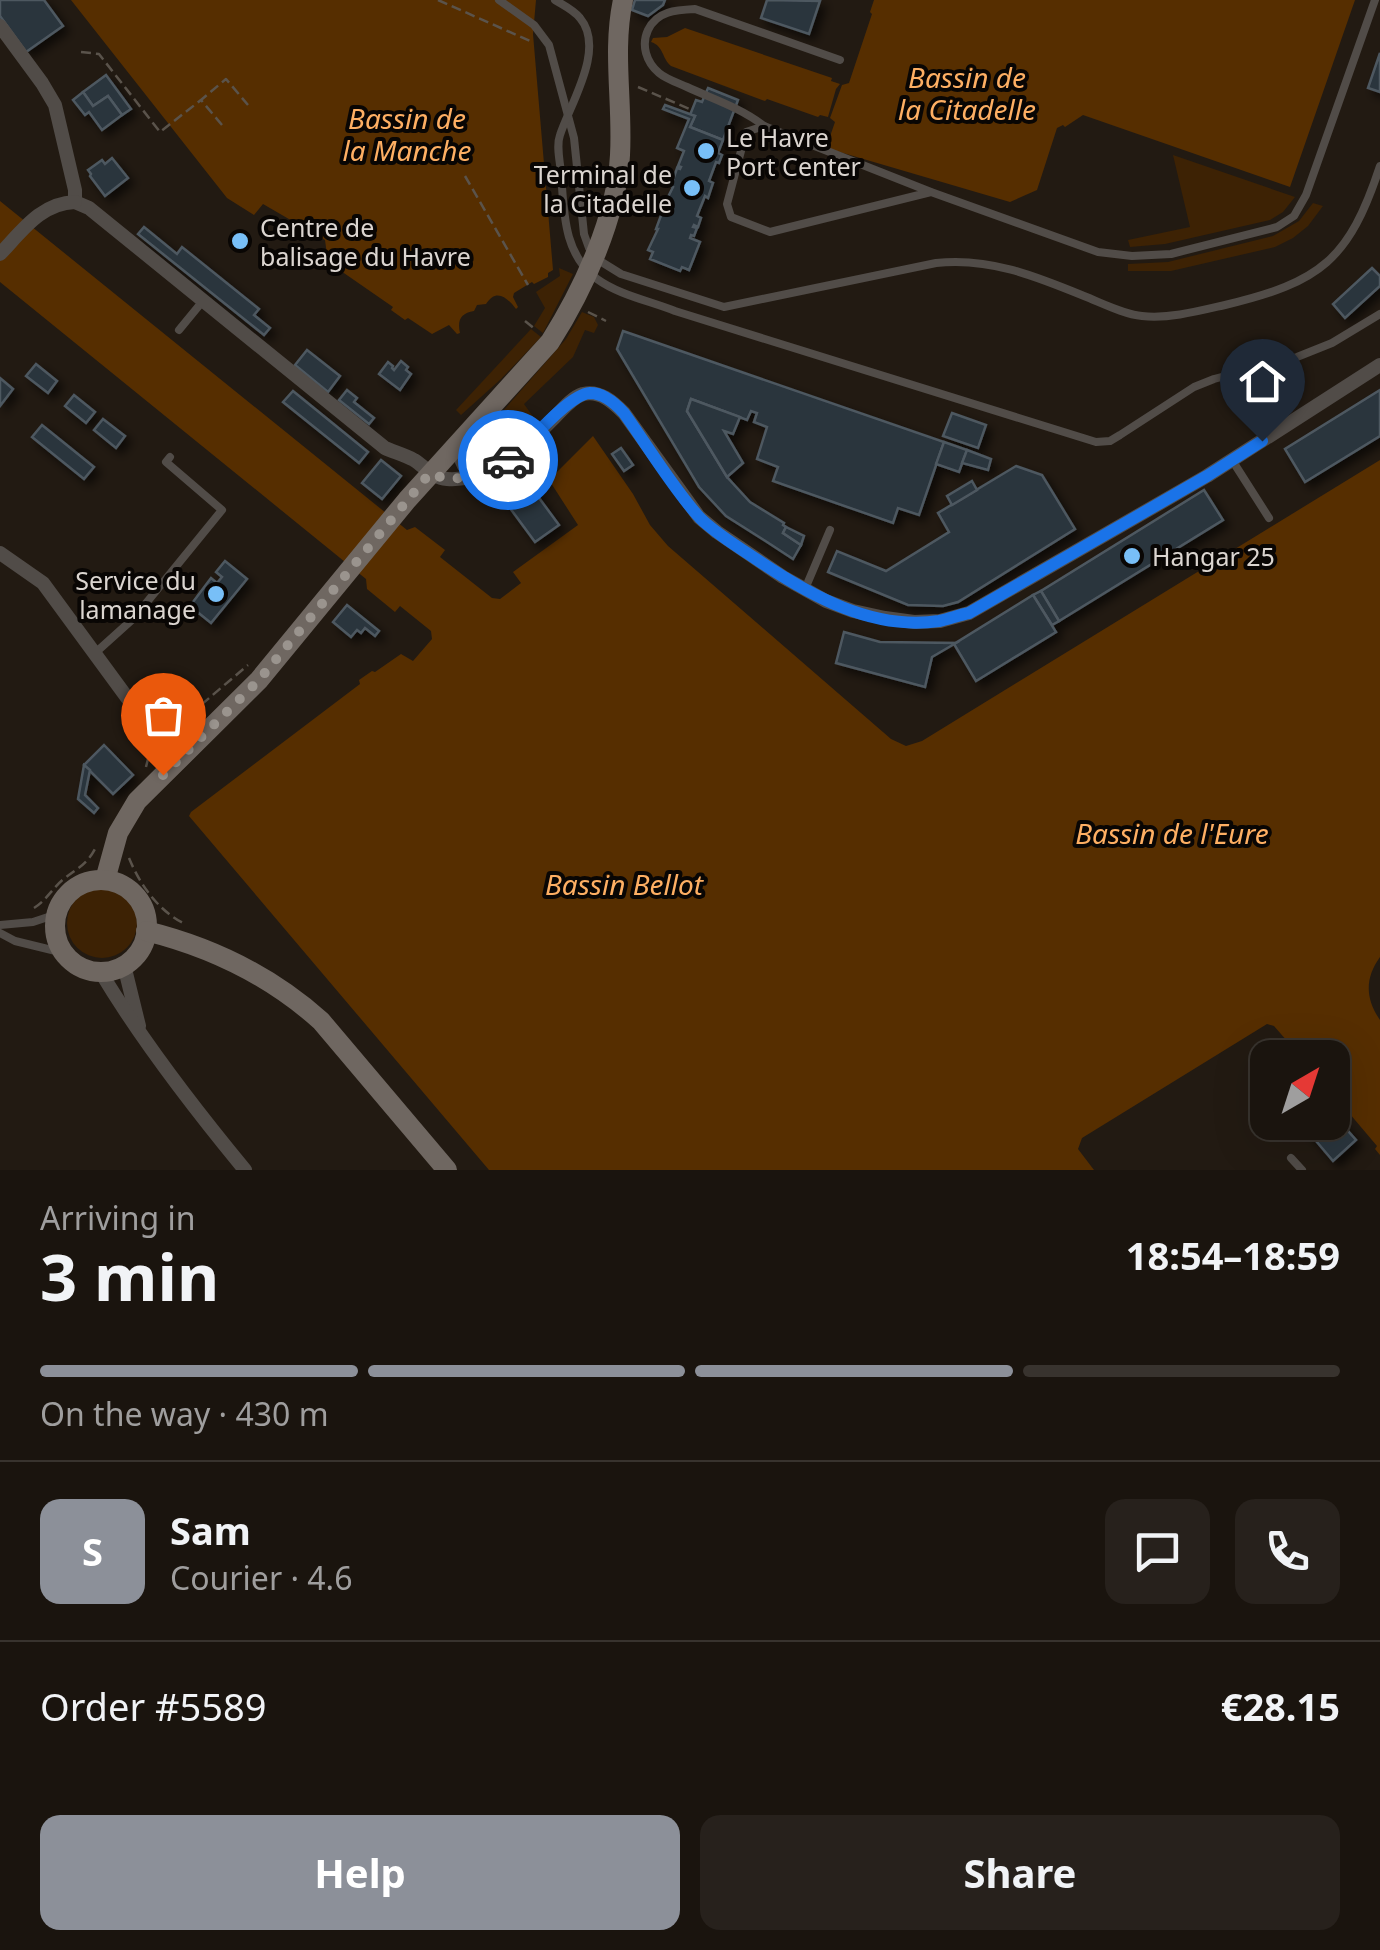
<!DOCTYPE html>
<meta charset="utf-8">
<style>
body{margin:0;font-family:"Noto Sans",sans-serif;background:#27211c;color:#f1f3f6;height:100vh;display:flex;flex-direction:column;font-size:38px;white-space:nowrap}
*{box-sizing:border-box;margin:0}
p{font-size:32px;color:#9f9e9e}
.icon{flex:none;width:55px;height:55px;fill:none;stroke:currentColor;stroke-width:2;stroke-linecap:round;stroke-linejoin:round}
.map{position:relative;height:1170px;overflow:hidden}
.panel{display:flex;flex-direction:column;background:#1a140e;flex:1}
.panel>*{flex:none}
.needle{width:65px;rotate:39deg}
.controls{position:absolute;left:1250px;top:1040px;display:grid;gap:20px}
.controls a{display:grid;place-items:center;width:100px;height:100px;border-radius:20px;background:#1a140e;box-shadow:0 10px 40px #0002,0 0 0 2px #38332e;font-size:50px}
.pin{position:absolute;display:grid;place-items:center;width:85px;height:85px;color:#fff;margin:-102px -42px;border-radius:50% 50% 50% 0;rotate:-45deg;box-shadow:0 0 10px #0007}
.pin .icon{rotate:45deg}
.courier{position:absolute;display:grid;place-items:center;width:100px;height:100px;margin:-50px;border:8px solid #1a73e8;border-radius:50%;background:#fff;color:#222;box-shadow:0 2px 12px #0007}
.head em{font-style:normal;font-weight:700}
.head div{display:flex;flex-direction:column-reverse}
.head{display:flex;align-items:center;justify-content:space-between;height:170px;padding:0 40px}
h1{font-size:65px;font-weight:700;line-height:75px}
.bar{display:grid;grid-template-columns:repeat(4,1fr);gap:15px 10px;align-content:center;height:120px;padding:0 40px}
.bar i{height:12px;border-radius:8px;background:#38332e}
.bar .on{background:#8c9099}
.bar p{grid-column:span 4}
.line{display:flex;align-items:center;gap:25px;padding:0 40px;border-top:2px solid #38332e}
.line div{flex:1}
.round{display:grid;place-items:center;flex:none;width:105px;height:105px;border-radius:20px;background:#27211c}
.action{display:flex;gap:20px;margin-top:auto;padding:20px 40px}
.action a{flex:1;height:115px;border-radius:20px;background:#8c9099;color:#fff;font-size:40px;font-weight:700;line-height:115px;text-align:center}
.action a+a{background:#27211c;color:#f1f3f6}
.map>svg:first-child{display:block}
.green{fill:#3d2204}
.water{fill:#562e00}
.building{fill:#2a343c;stroke:#4e5861;stroke-width:2.5;filter:url(#shadow)}
.lines{fill:none;stroke-linecap:round;stroke-linejoin:round}
.path{stroke:#5a534b;stroke-width:2.5;stroke-dasharray:10 5;stroke-linecap:butt}
.lane{stroke:#514c48;stroke-width:8}
.street{stroke:#514c48;stroke-width:14}
.secondary{stroke:#6f6761;stroke-width:20}
.done{stroke:#9a948e;stroke-width:10;stroke-dasharray:0 18}
.route{stroke:#1a73e8;stroke-width:12}
.poi-dot{fill:#78bff7;stroke:#090604;stroke-width:4}
.labels{text-anchor:middle;dominant-baseline:central;stroke-width:8;stroke-linejoin:round;paint-order:stroke}
.poi-label{font-size:25px;fill:#dbd5d0;stroke:#090604;text-anchor:start}
.water-label{font-size:28px;font-style:italic;fill:#feaf63;stroke:#090604}
</style>
<div class="map">
<svg width="1380" height="1170" viewBox="0 0 1380 1170">
<defs>
<filter id="shadow"><feDropShadow dx="5.5" dy="5.5" stdDeviation="5" flood-color="#0009"/></filter>
</defs>
<rect width="100%" height="100%" fill="#221a12"/>
<g class="green">
<polygon points="1173,155 1295,197 1283,212 1270,220 1165,244 1130,247 1128,240 1190,227"/>
<polygon points="1313,203 1323,206 1308,226 1293,238 1275,247 1171,271 1128,271 1128,264 1168,262 1273,236 1299,221"/>
<polygon points="559,268 573,274 543,333 534,326 545,308 536,292 560,276"/>
<polygon points="582,312 594,317 598,325 594,333 585,330 573,357 524,404 534,418 523,429 496,419 566,339"/>
<polygon points="531,329 541,337 501,379 461,415 456,410"/>
<circle cx="102" cy="923" r="35"/>
</g>
<g class="water">
<path d="M71,0H536L533,34L553,270L548,273V277L534,284L532,282L514,293L513,297L518,307L516,309C507,297 496,288 486,304L477,305L474,311C461,313 457,320 460,333L457,334L449,325L432,334L408,318L405,320L391,310L393,307L328,262L325,240L263,204L254,215L227,198Z"/>
<polygon points="874,0 1355,0 1290,187 1083,115 1065,127 1063,125 1057,128 1037,190 1010,202 826,148 835,122 830,118 842,85 849,83 872,14 870,12"/>
<path d="M685,28L832,78L831,81L840,84L836,89L828,117L820,115L818,117L767,99L765,101L671,66C662,59 664,46 651,42L653,38L667,37Z"/>
<path d="M0,201L407,530L415,527L445,550L440,557L492,598L500,599L521,583L513,572L578,525L549,480L593,436L633,494L650,525L668,546L891,739L906,746L922,741L1380,460V957C1365,978 1365,998 1380,1020V1155L1375,1149L1377,1146L1333,1094L1332,1058L1301,1057L1274,1026L1267,1024L1082,1138L1078,1149L1094,1170H489L189,816L191,812L360,684L359,680L372,671L375,672L401,654L413,661L432,639L431,631L400,606L395,612L367,589L366,579L0,282Z"/>
</g>
<g class="building">
<polygon points="0,0 44,0 63,26 26,52 0,16"/>
<polygon points="635,0 665,0 663,5 648,16 632,10"/>
<polygon points="767,0 820,1 809,34 761,18"/>
<polygon points="1380,53 1380,92 1368,88"/>
<polygon points="106,75 131,109 122,115 108,96 93,106 83,92"/>
<polygon points="708,88 738,100 723,140 690,127 695,116 690,115 696,100 702,102"/>
<polygon points="83,92 93,106 108,96 122,115 102,130 89,112 85,115 73,100"/>
<polygon points="665,105 695,116 690,127 723,140 718,153 722,155 719,163 716,162 709,181 713,183 708,198 705,196 697,216 701,218 698,227 694,225 693,227 697,228 694,236 691,235 690,238 700,242 689,270 682,267 680,271 650,259 653,252 648,250 658,229 656,229 663,210 665,211 666,208 663,207 673,187 671,186 677,168 680,169 681,167 678,166 684,151 677,148 689,119 663,109"/>
<polygon points="112,158 128,178 105,196 90,176 91,174 88,170 102,160 105,164"/>
<polygon points="144,227 177,254 182,247 259,309 254,315 270,328 264,335 138,234"/>
<polygon points="1372,268 1380,276 1380,286 1345,318 1333,304"/>
<polygon points="623,331 944,442 919,515 898,508 893,523 773,481 778,467 757,459 767,427 754,422 757,413 751,411 747,420 691,399 687,411 727,477 750,502 784,523 783,525 786,527 783,533 801,545 793,559 767,542 726,516 699,487 617,349"/>
<polygon points="307,350 340,376 328,392 295,365"/>
<polygon points="401,361 408,367 406,370 411,374 400,390 379,374 388,362 393,366 392,368 394,370"/>
<polygon points="36,364 57,381 48,393 26,376"/>
<polygon points="0,378 13,389 0,406"/>
<polygon points="347,390 357,398 354,402 374,418 369,424 339,400"/>
<polygon points="1380,390 1380,436 1305,482 1285,449"/>
<polygon points="293,391 368,452 359,463 283,402"/>
<polygon points="74,395 95,412 86,423 65,406"/>
<polygon points="691,399 740,417 733,434 724,431 743,463 727,477 687,411"/>
<polygon points="952,413 986,425 978,448 943,436"/>
<polygon points="103,419 125,436 116,448 94,430"/>
<polygon points="42,425 94,467 84,479 32,437"/>
<polygon points="944,442 967,450 959,472 936,464"/>
<polygon points="621,448 633,465 624,471 612,454"/>
<polygon points="967,450 991,459 988,470 962,463"/>
<polygon points="381,460 401,476 382,499 362,483"/>
<polygon points="1016,466 1042,475 1075,529 958,602 943,606 908,605 828,572 837,551 886,571 949,532 938,513"/>
<polygon points="972,481 977,490 952,505 947,496"/>
<polygon points="531,487 559,525 535,542 507,504"/>
<polygon points="1204,490 1223,520 1059,621 1041,591"/>
<polygon points="786,527 804,536 801,545 783,533"/>
<polygon points="225,561 247,579 211,623 190,606 211,578 217,583 222,577 216,572"/>
<polygon points="1041,591 1059,621 1052,625 1033,595"/>
<polygon points="1033,595 1056,632 976,681 954,644"/>
<polygon points="347,605 379,631 375,636 365,628 361,633 357,630 351,637 333,622"/>
<polygon points="844,632 880,642 956,643 932,657 925,687 836,663"/>
<polygon points="104,745 133,775 113,794 84,765"/>
<polygon points="84,765 90,770 85,795 98,808 94,813 78,799"/>
<polygon points="1332,1113 1356,1140 1333,1161 1300,1122 1332,1122"/>
</g>
<g class="lines">
<g class="path">
<polyline points="438,0 530,41"/>
<polyline points="81,52 99,54 160,132 201,100"/>
<polyline points="638,87 692,110"/>
<polyline points="222,125 201,100 226,79 248,105"/>
<polyline points="465,176 528,285"/>
<polyline points="588,312 606,321"/>
<polyline points="525,321 536,330"/>
<path d="M149,702C162,711 171,717 188,716L248,665"/>
<polyline points="136,733 149,755 146,767"/>
<path d="M129,858C140,885 158,910 183,923"/>
<path d="M34,908C47,900 53,887 65,878C78,868 87,864 95,849"/>
</g>
<g class="lane">
<path d="M499,0L534,25L549,45L574,138L584,234L589,248L600,261L621,274L724,307L936,263C989,257 1035,276 1084,296C1102,303 1123,314 1142,316C1169,319 1199,311 1225,305C1321,282 1349,260 1380,166"/>
<path d="M555,0C563,5 574,10 580,18C606,49 570,104 560,135C556,146 560,161 561,173C564,211 563,254 597,279C619,295 650,301 675,311L1096,442L1110,441L1120,435L1194,387L1214,379L1297,357L1332,343L1380,314"/>
<path d="M764,126C741,108 713,99 687,87C678,83 666,79 659,73C646,62 641,45 648,30C657,11 676,10 695,9L840,60"/>
<polyline points="931,192 770,232 731,217 727,204 746,132 764,126 931,192 1098,252 1132,256 1171,254 1277,227 1294,216 1306,195 1375,0"/>
<polyline points="179,330 202,302"/>
<polyline points="1232,460 1269,518"/>
<polyline points="805,589 830,530"/>
<polyline points="94,654 134,618 222,510 166,462 170,457"/>
<polyline points="0,925 33,922 57,914"/>
<polyline points="0,933 15,941 64,953"/>
<polyline points="1291,1158 1302,1170"/>
</g>
<g class="street">
<polyline points="0,26 42,83 55,105 75,190 75,202"/>
<path d="M75,202L89,208L385,448C394,452 405,455 414,460C425,467 433,478 447,479C491,482 524,447 553,419C562,410 571,398 583,394C600,390 613,402 624,413L699,517L717,532L783,577L826,601L853,611L885,618L914,622L940,621L969,613L1207,476L1380,365"/>
<path d="M0,254C22,231 41,203 75,202"/>
<polyline points="478,421 503,425 529,442"/>
<polyline points="455,446 464,466 477,474"/>
<polyline points="0,553 43,583 142,718 179,759"/>
<polyline points="124,965 139,1026"/>
<path d="M100,971C142,1041 193,1107 245,1170"/>
</g>
<g class="secondary">
<path d="M105,880L118,833L137,801L259,680L407,500L550,342C583,290 617,217 620,155C623,103 612,51 623,0"/>
<circle cx="101" cy="926" r="46"/>
<path d="M146,931C211,947 272,977 321,1021L447,1170"/>
</g>
</g>
<g class="lines">
<path class="done" d="M163,775L259,680L430,473C455,486 485,473 508,460"/>
<path class="route" d="M508,460L516,455C531,440 570,394 590,393C604,393 615,403 624,413C647,445 674,490 700,518C716,534 737,546 756,559C809,595 872,631 939,621C949,619 959,615 969,613L1207,476L1262,441"/>
</g>
<g class="poi-dot">
<circle cx="706" cy="151" r="10"/>
<circle cx="692" cy="188" r="10"/>
<circle cx="240" cy="241" r="10"/>
<circle cx="1132" cy="556" r="10"/>
<circle cx="216" cy="594" r="10"/>
</g>
<g class="labels">
<g class="poi-label">
<text x="726" y="137">Le Havre<tspan x="726" dy="29">Port Center</tspan></text>
<text x="672" y="174" text-anchor="end">Terminal de<tspan x="672" dy="29">la Citadelle</tspan></text>
<text x="260" y="227">Centre de<tspan x="260" dy="29">balisage du Havre</tspan></text>
<text x="1152" y="556">Hangar 25</text>
<text x="196" y="580" text-anchor="end">Service du<tspan x="196" dy="29">lamanage</tspan></text>
</g>
<g class="water-label">
<text x="967" y="77">Bassin de<tspan x="967" dy="32">la Citadelle</tspan></text>
<text x="407" y="118">Bassin de<tspan x="407" dy="32">la Manche</tspan></text>
<text x="1172" y="833">Bassin de l'Eure</text>
<text x="624" y="884">Bassin Bellot</text>
</g>
</g>
</svg>
<div class="controls">
<a><svg class="needle" viewBox="-14 -14 28 28"><path d="M0-13l5 13h-10z" fill="#e53935"/><path d="M0 13l5-13h-10z" fill="#9f9e9e"/></svg></a>
</div>
<div class="pin" style="left:163px;top:775px;background:#ea580c"><svg class="icon" aria-label="bag" viewBox="0 0 24 24"><path d="M5 8h14l-1 12H6zM9 8a3 3 0 0 1 6 0"/></svg></div>
<div class="pin" style="left:1262px;top:441px;background:#1f2937"><svg class="icon" aria-label="home" viewBox="0 0 24 24"><path d="M3 11l9-7 9 7M6 9v11h12V9"/></svg></div>
<div class="courier" style="left:508px;top:460px"><svg class="icon" aria-label="car" viewBox="0 0 24 24"><path d="M5 17H2v-5l4-1 3-4h7l3 4 3 1v5h-3M9 17h6M6 11h13"/><circle cx="7" cy="17" r="2"/><circle cx="17" cy="17" r="2"/></svg></div>
</div>
<section class="panel">
<div class="head"><div><h1>3 min</h1><p>Arriving in</p></div><em>18:54–18:59</em></div>
<div class="bar"><i class="on"></i><i class="on"></i><i class="on"></i><i></i><p>On the way · 430 m</p></div>
<div class="line" style="height:180px"><b class="round" style="background:#8c9099;color:#fff">S</b><div><b>Sam</b><p>Courier · 4.6</p></div><a class="round"><svg class="icon" aria-label="chat" viewBox="0 0 24 24"><path d="M4 5h16v11H9l-5 4z"/></svg></a><a class="round"><svg class="icon" aria-label="phone" viewBox="0 0 24 24"><path d="M5 4h4l2 5-3 2q2 4 5 5l2-3 5 2v4C11 20 4 13 5 4z"/></svg></a></div>
<div class="line" style="height:130px"><div>Order #5589</div><b>€28.15</b></div>
<div class="action"><a>Help</a><a>Share</a></div>
</section>
